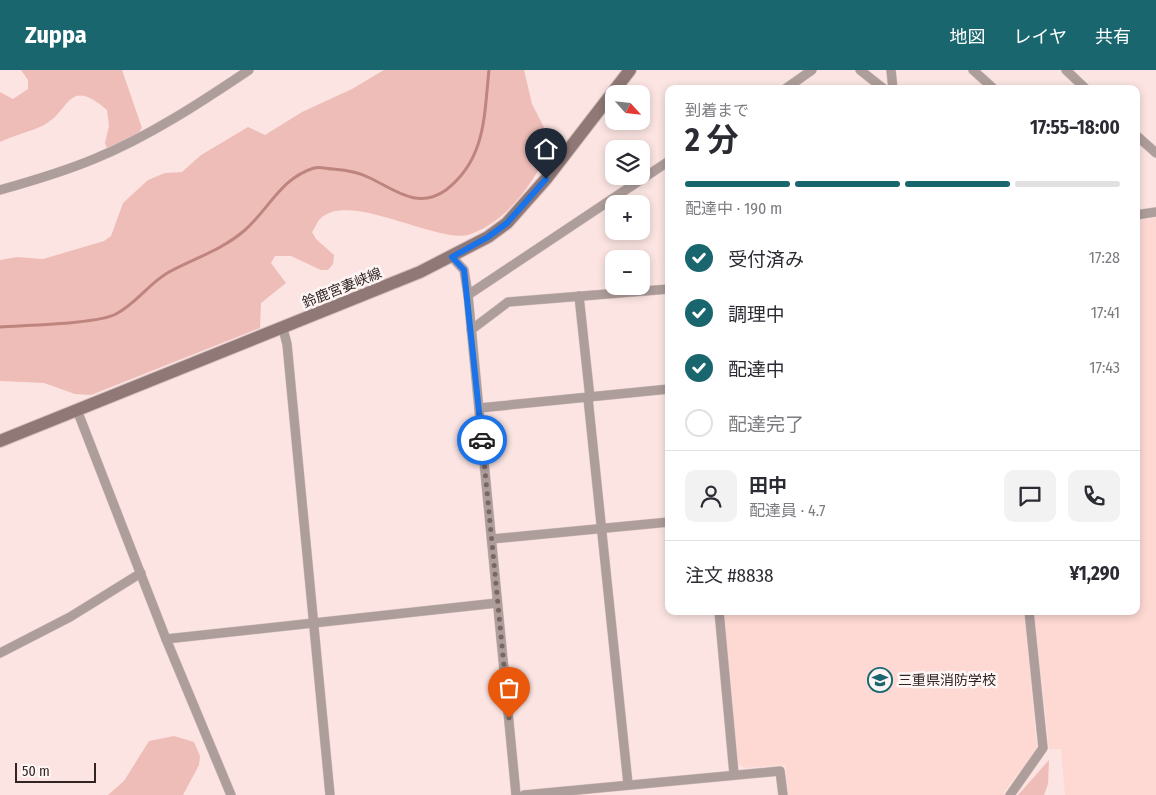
<!DOCTYPE html>
<html lang="ja">
<meta charset="utf-8">
<style>
body{margin:0;font-family:"Fira Sans Condensed","Noto Sans JP",sans-serif;background:#f2f2f3;color:#2b2b33;height:100vh;display:flex;flex-direction:column;font-size:19px;white-space:nowrap}
*{box-sizing:border-box;margin:0}
p{font-size:16px;color:#7c7c81}
.icon{flex:none;width:28px;height:28px;fill:none;stroke:currentColor;stroke-width:2;stroke-linecap:round;stroke-linejoin:round}
.map{position:relative;flex:1;overflow:hidden}
.details{position:absolute;left:665px;top:15px;width:475px;height:530px;display:flex;flex-direction:column;background:#fff;border-radius:10px;box-shadow:0 2px 8px #0003}
.details>*{flex:none}
.needle{width:32px;rotate:117deg}
.buttons{position:absolute;left:605px;top:15px;display:grid;gap:10px}
.buttons a{display:grid;place-items:center;width:45px;height:45px;border-radius:10px;background:#fff;box-shadow:0 2px 8px #0003;font-size:25px}
.scale{position:absolute;left:15px;bottom:12px;width:81px;box-sizing:border-box;padding-left:5px;border:2px solid #322422;border-top:0;font-size:14px;line-height:18px;white-space:nowrap;color:#322422;-webkit-text-stroke:4px #fdf6f5;paint-order:stroke}
.pin{position:absolute;display:grid;place-items:center;width:42px;height:42px;color:#fff;margin:-51px -21px;border-radius:50% 50% 50% 0;rotate:-45deg;box-shadow:0 0 5px #0007}
.pin .icon{rotate:45deg}
.courier{position:absolute;display:grid;place-items:center;width:50px;height:50px;margin:-25px;border:4px solid #1a73e8;border-radius:50%;background:#fff;color:#222;box-shadow:0 1px 6px #0007}
.headline em{font-style:normal;font-weight:700}
.headline div{display:flex;flex-direction:column-reverse}
.headline{display:flex;align-items:center;justify-content:space-between;height:85px;padding:0 20px}
h1{font-size:32px;font-weight:700;line-height:38px}
.bar{display:grid;grid-template-columns:repeat(4,1fr);gap:8px 5px;align-content:center;height:60px;padding:0 20px}
.bar i{height:6px;border-radius:4px;background:#e1e1e2}
.bar .on{background:#1a666f}
.bar p{grid-column:span 4}
.line{display:flex;align-items:center;gap:12px;padding:0 20px;border-top:1px solid #e1e1e2}
.line div{flex:1}
.round{display:grid;place-items:center;flex:none;width:52px;height:52px;border-radius:10px;background:#f2f2f3}
ol{padding:0 20px;list-style:none}
li{display:flex;align-items:center;gap:15px;height:55px}
li p{margin-inline-start:auto}
li .icon{padding:5px;border-radius:50%;background:#1a666f;color:#fff;stroke-width:4}
li:last-child{color:#7c7c81}
li i{width:28px;height:28px;border:2px solid #e1e1e2;border-radius:50%}
header{display:flex;align-items:center;gap:30px;box-sizing:border-box;height:70px;padding:0 25px;background:#1a666f;color:#fff}
header strong{font-size:24px}
nav{display:flex;gap:28px;margin-inline-start:auto;font-size:18px}
.map>svg:first-child{display:block}
.built{fill:#fed9d4}
.green{fill:#efbdb7}
.lines{fill:none;stroke-linecap:round;stroke-linejoin:round}
.stream{stroke:#be847e;stroke-width:3}
.street-casing{stroke:#d7c1bf;stroke-width:10}
.secondary-casing{stroke:#d7c1bf;stroke-width:14}
.street{stroke:#ad9d9b;stroke-width:9}
.secondary{stroke:#8f7876;stroke-width:12}
.done{stroke:#786765;stroke-width:5;stroke-dasharray:0 9}
.route{stroke:#1a73e8;stroke-width:6}
.labels{text-anchor:middle;dominant-baseline:central;stroke-width:5;stroke-linejoin:round;paint-order:stroke}
.street-label{font-size:14px;fill:#322422;stroke:#fdf6f5}
.poi-label{font-size:14px;fill:#322422;stroke:#fdf6f5;text-anchor:start}
</style>
<header>
<strong>Zuppa</strong>
<nav><a>地図</a><a>レイヤ</a><a>共有</a></nav>
</header>
<div class="map">
<svg width="1156" height="725" viewBox="0 0 1156 725">
<rect width="100%" height="100%" fill="#fbe4e2"/>
<g class="built">
<polygon points="1156,148 1156,725 1065,725 1061,679 1049,679 1034,541 1136,541 1136,150"/>
<polygon points="724,541 1024,541 1037,678 1004,722 1005,725 788,725 785,695 744,698 738,694"/>
</g>
<g class="green">
<path d="M21,0H122L142,58L133,70L108,80L105,73L109,56L107,40C67,6 71,41 44,55C30,62 14,65 0,72V22L13,29L28,19V10Z"/>
<path d="M384,0H524L532,34L552,73C536,109 510,150 471,164C441,176 348,119 320,149C317,152 315,158 312,162L316,169L334,185L333,194L328,200H321L291,186H275L271,193L286,213L261,233L260,258L91,325L75,324L44,313L0,311V190L17,187L43,189L104,171L111,166L123,133L148,110L165,103L182,102L201,85L248,57L265,65L302,42L352,19Z"/>
<polygon points="174,666 194,672 200,686 199,695 183,725 108,725 124,711 149,671"/>
<polygon points="1049,690 1048,714 1044,725 1018,725"/>
</g>
<g class="lines">
<path class="stream" d="M0,257C25,255 97,254 116,244C137,233 149,213 169,202C195,188 222,180 245,160C269,139 281,108 314,98C320,96 327,99 333,99C345,100 359,102 370,108C395,120 418,140 446,120C486,89 484,46 489,0"/>
<defs>
<g id="street">
<polyline points="860,0 884,19"/>
<polyline points="891,0 893,19"/>
<polyline points="973,0 994,19"/>
<polyline points="1066,0 1086,19"/>
<polyline points="785,19 812,0"/>
<polyline points="1136,65 1156,83"/>
<path d="M0,120C32,111 63,102 94,89C148,67 200,33 249,0"/>
<polyline points="1136,145 1156,142"/>
<polyline points="452,187 464,200 468,225 516,725"/>
<polyline points="468,225 669,91"/>
<polyline points="579,226 590,328"/>
<polyline points="283,259 287,274 330,725"/>
<polyline points="471,260 508,232 669,219"/>
<polyline points="588,328 628,714"/>
<polyline points="479,338 669,319"/>
<polyline points="77,340 166,569 231,725"/>
<polyline points="492,469 669,452"/>
<polyline points="719,541 734,704"/>
<polyline points="166,569 497,533"/>
<polyline points="0,583 70,547 141,503"/>
<polyline points="524,725 780,701 783,725"/>
<polyline points="1010,725 1043,678 1029,541"/>
</g>
<polyline id="secondary" points="0,371 420,202 488,167 507,153 546,109 630,0"/>
</defs>
<use href="#street" class="street-casing"/>
<use href="#secondary" class="secondary-casing"/>
<use href="#street" class="street"/>
<use href="#secondary" class="secondary"/>
</g>
<g class="lines">
<polyline class="done" points="482,370 509,648"/>
<polyline class="route" points="482,370 464,200 452,187 488,167 507,153 546,109"/>
</g>
<defs>
<symbol id="school-ring" viewBox="-11 -11 22 22"><circle r="9.5" fill="#fdf6f5" stroke="#1a666f" stroke-width="1.5"/><path d="M0-5L7-2L0 1L-7-2ZM-4 1L0 2.5L4 1V4Q0 6-4 4Z" fill="#1a666f"/></symbol>
</defs>
<g fill-rule="evenodd">
<use href="#school-ring" x="866" y="596" width="28" height="28"/>
</g>
<g class="labels">
<g class="street-label">
<text transform="translate(342 218) rotate(-22)">鈴鹿宮妻峡線</text>
</g>
<g class="poi-label">
<text x="898" y="610">三重県消防学校</text>
</g>
</g>
</svg>
<div class="buttons">
<a><svg class="needle" viewBox="-14 -14 28 28"><path d="M0-13l5 13h-10z" fill="#e53935"/><path d="M0 13l5-13h-10z" fill="#7c7c81"/></svg></a>
<a><svg class="icon" aria-label="layers" viewBox="0 0 24 24"><path d="M12 4l9 5-9 5-9-5zM3 14l9 5 9-5"/></svg></a>
<a>+</a>
<a>−</a>
</div>
<div class="scale">50 m</div>
<div class="pin" style="left:509px;top:648px;background:#ea580c"><svg class="icon" aria-label="bag" viewBox="0 0 24 24"><path d="M5 8h14l-1 12H6zM9 8a3 3 0 0 1 6 0"/></svg></div>
<div class="pin" style="left:546px;top:109px;background:#1f2937"><svg class="icon" aria-label="home" viewBox="0 0 24 24"><path d="M3 11l9-7 9 7M6 9v11h12V9"/></svg></div>
<div class="courier" style="left:482px;top:370px"><svg class="icon" aria-label="car" viewBox="0 0 24 24"><path d="M5 17H2v-5l4-1 3-4h7l3 4 3 1v5h-3M9 17h6M6 11h13"/><circle cx="7" cy="17" r="2"/><circle cx="17" cy="17" r="2"/></svg></div>
<section class="details">
<div class="headline"><div><h1>2 分</h1><p>到着まで</p></div><em>17:55–18:00</em></div>
<div class="bar"><i class="on"></i><i class="on"></i><i class="on"></i><i></i><p>配達中 · 190 m</p></div>
<ol>
<li><svg class="icon" aria-label="check" viewBox="0 0 24 24"><path d="M5 12l5 5 9-10"/></svg>受付済み<p>17:28</p></li>
<li><svg class="icon" aria-label="check" viewBox="0 0 24 24"><path d="M5 12l5 5 9-10"/></svg>調理中<p>17:41</p></li>
<li><svg class="icon" aria-label="check" viewBox="0 0 24 24"><path d="M5 12l5 5 9-10"/></svg>配達中<p>17:43</p></li>
<li><i></i>配達完了</li>
</ol>
<div class="line" style="height:90px"><a class="round"><svg class="icon" aria-label="person" viewBox="0 0 24 24"><circle cx="12" cy="8" r="4"/><path d="M4 21q1-7 8-7t8 7"/></svg></a><div><b>田中</b><p>配達員 · 4.7</p></div><a class="round"><svg class="icon" aria-label="chat" viewBox="0 0 24 24"><path d="M4 5h16v11H9l-5 4z"/></svg></a><a class="round"><svg class="icon" aria-label="phone" viewBox="0 0 24 24"><path d="M5 4h4l2 5-3 2q2 4 5 5l2-3 5 2v4C11 20 4 13 5 4z"/></svg></a></div>
<div class="line" style="height:65px"><div>注文 #8838</div><b>¥1,290</b></div>
</section>
</div>
